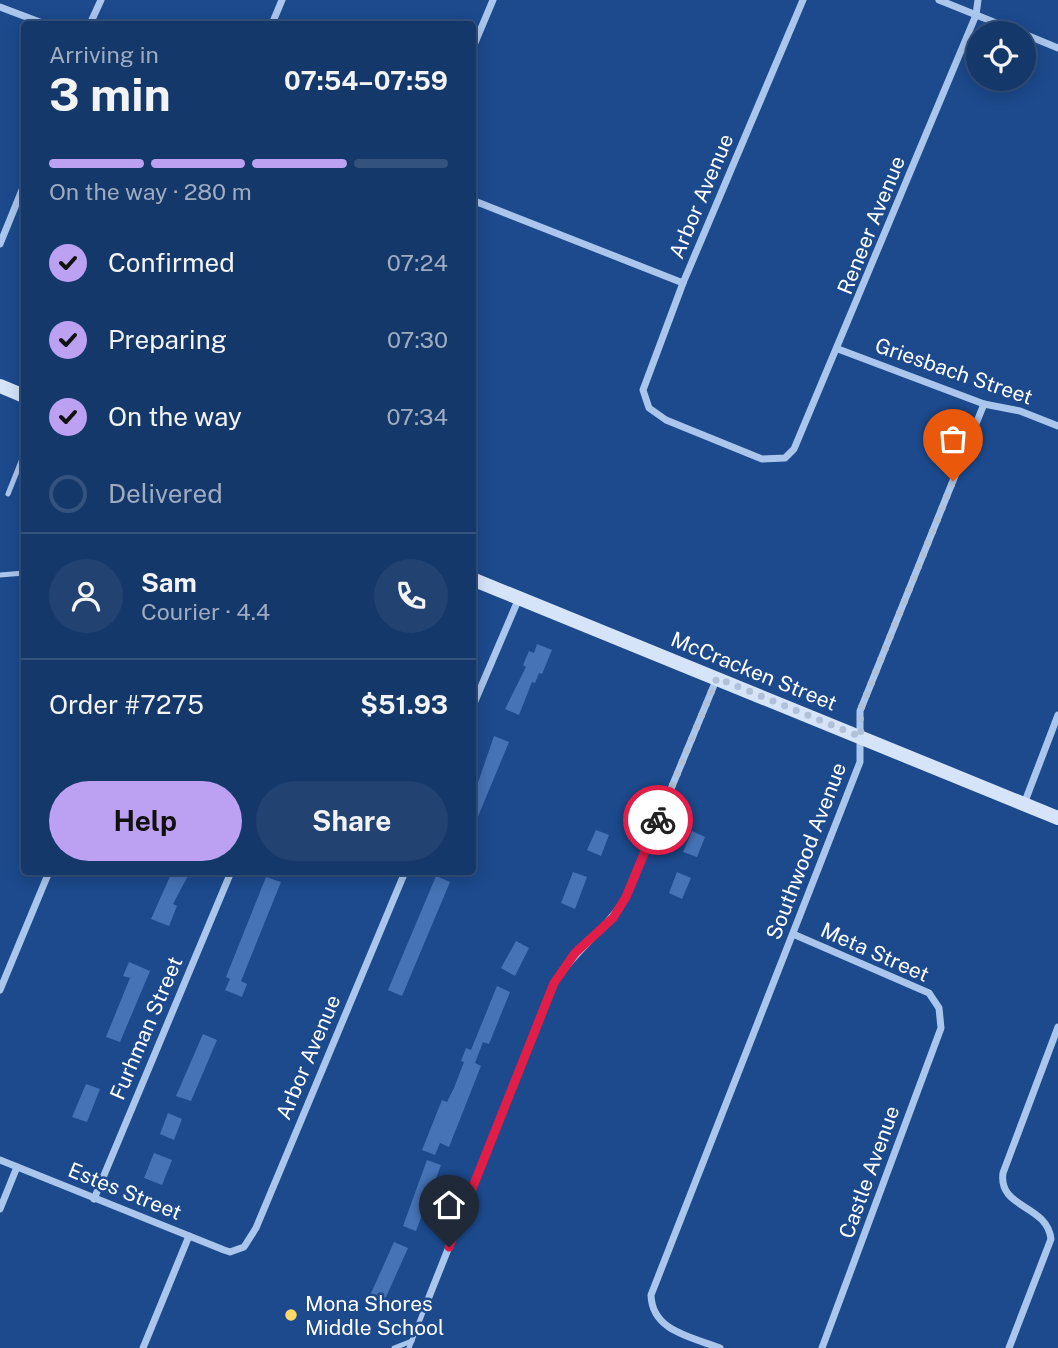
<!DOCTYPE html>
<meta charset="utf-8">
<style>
body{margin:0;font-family:"Public Sans",sans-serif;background:#224372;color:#f1f3f6;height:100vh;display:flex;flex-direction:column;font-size:26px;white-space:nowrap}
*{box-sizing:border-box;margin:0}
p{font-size:23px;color:#9dacc1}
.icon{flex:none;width:38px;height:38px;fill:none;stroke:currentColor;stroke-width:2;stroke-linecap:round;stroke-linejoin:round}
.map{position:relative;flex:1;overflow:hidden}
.drawer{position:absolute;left:21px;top:21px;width:455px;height:854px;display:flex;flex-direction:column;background:#15386a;border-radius:7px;box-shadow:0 4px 18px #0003,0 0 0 2px #34527e}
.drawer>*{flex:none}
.buttons{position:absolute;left:966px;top:21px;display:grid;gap:14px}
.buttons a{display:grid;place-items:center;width:70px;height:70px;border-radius:50%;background:#15386a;box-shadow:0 4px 18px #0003,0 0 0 2px #34527e;font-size:35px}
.pin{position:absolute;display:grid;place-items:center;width:60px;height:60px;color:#fff;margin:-72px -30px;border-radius:50% 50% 50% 0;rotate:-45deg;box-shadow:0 0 7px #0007}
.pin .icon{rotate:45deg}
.courier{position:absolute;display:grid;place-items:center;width:70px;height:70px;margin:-35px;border:5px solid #e11d48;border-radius:50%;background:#fff;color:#222;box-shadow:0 2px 9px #0007}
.headline em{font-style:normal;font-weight:700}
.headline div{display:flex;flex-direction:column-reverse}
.headline{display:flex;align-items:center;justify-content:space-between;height:119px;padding:0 28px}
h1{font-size:46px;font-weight:700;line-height:52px}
.bar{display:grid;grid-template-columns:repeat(4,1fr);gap:10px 7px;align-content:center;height:84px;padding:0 28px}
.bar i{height:9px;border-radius:5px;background:#34527e}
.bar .on{background:#bca0f2}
.bar p{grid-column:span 4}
.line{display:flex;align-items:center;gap:18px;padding:0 28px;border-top:2px solid #34527e}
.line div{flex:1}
.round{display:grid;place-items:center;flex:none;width:74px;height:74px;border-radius:37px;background:#224372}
ol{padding:0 28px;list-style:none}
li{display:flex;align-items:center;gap:21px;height:77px}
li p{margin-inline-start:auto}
li .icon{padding:7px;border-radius:50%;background:#bca0f2;color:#111;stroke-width:4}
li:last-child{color:#9dacc1}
li i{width:38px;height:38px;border:4px solid #34527e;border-radius:50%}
.button{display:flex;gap:14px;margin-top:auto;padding:14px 28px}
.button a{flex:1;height:80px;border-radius:42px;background:#bca0f2;color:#111;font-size:28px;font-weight:700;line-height:80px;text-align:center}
.button a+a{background:#224372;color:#f1f3f6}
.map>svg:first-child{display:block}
.building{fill:#4573b5}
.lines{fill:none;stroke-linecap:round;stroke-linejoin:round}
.lane{stroke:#aac6ed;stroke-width:5}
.street{stroke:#aac6ed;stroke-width:7}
.secondary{stroke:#d6e4fa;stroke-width:14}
.done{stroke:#b0c0d7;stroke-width:7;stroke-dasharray:0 12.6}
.route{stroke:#e11d48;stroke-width:9}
.poi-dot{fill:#fdd768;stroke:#1c4a8d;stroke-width:2.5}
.labels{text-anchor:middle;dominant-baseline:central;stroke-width:5;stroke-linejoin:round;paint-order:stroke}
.street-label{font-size:21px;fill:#fff;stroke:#1c4a8d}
.poi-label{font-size:21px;fill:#fff;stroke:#1c4a8d;text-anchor:start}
</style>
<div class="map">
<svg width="1058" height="1348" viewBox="0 0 1058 1348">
<rect width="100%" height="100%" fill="#1c4a8d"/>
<g class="building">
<polygon points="537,644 552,650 542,674 539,673 535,683 532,682 519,715 505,709 526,667 523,665 529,651 534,653"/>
<polygon points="494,736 509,742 472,831 472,800"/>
<polygon points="596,830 609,835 601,856 587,850"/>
<polygon points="692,831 705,837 697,857 683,852"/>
<polygon points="172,872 190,872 173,904 177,906 169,926 151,919"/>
<polygon points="573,872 587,877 575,909 561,903"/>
<polygon points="677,872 691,878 682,899 669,893"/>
<polygon points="436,876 450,882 402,996 388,990"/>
<polygon points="266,877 281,882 241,981 247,984 242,997 225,990 230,979 226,977"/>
<polygon points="516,941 529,948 515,976 501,968"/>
<polygon points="129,962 150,971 120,1042 106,1037 130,978 123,976"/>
<polygon points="497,986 510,992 489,1044 483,1042 475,1063 481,1066 449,1147 440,1143 435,1155 422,1150 442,1100 447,1102 454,1088 464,1062 461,1061 466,1048 471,1050"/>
<polygon points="203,1034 217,1040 191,1101 176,1096"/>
<polygon points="86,1084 100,1089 87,1122 72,1117"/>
<polygon points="168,1113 182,1119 174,1140 160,1134"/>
<polygon points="154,1153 172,1160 162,1185 144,1178"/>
<polygon points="427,1160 441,1165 416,1231 403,1226"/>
<polygon points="394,1242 408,1248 382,1306 368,1300"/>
</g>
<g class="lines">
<g class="lane">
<polyline points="8,494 24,454"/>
<polyline points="0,575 24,573"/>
<polyline points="394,1348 412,1341"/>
<polyline points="409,1348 429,1297"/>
</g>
<g class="street">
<polyline points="803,0 683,283 643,390 649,408 666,420 762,459 785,458 794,449 976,15 978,0"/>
<polyline points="939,0 1021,33"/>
<polyline points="0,7 45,24"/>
<polyline points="90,24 101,0"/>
<polyline points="272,24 282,0"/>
<polyline points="1024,34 1058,48"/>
<polyline points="472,50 493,0"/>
<polyline points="472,200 683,283"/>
<polyline points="0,244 24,185"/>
<polyline points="838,349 984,404 1020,411 1058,426"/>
<polyline points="472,708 519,598"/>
<polyline points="1024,804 1058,715"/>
<polyline points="793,934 929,993 939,1008 941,1028 822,1348"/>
<polyline points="0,990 49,872"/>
<polyline points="0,1160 224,1250 230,1252 244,1247 256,1228 405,872"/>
<polyline points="94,1199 231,872"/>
<polyline points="0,1209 17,1167"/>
<path d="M429,1297L554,983C575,950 606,930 626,897L717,678"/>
<polyline points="143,1348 189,1236"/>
<path d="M720,1348C691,1337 652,1331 651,1295L860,762V711L984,404"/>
<path d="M1009,1348L1051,1239C1047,1204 998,1209 1003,1173L1058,1027"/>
</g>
<g class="secondary">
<polyline points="0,386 24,396"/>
<polyline points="472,579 1058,818"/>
</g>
</g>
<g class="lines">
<polyline class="done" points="658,820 717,678 861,737 860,711 953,481"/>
<polyline class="route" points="449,1247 554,983 575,953 613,918 626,897 658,820"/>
</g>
<circle class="poi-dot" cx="291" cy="1315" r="7"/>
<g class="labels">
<g class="street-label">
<text transform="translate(701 196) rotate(-67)">Arbor Avenue</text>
<text transform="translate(871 225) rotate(-68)">Reneer Avenue</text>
<text transform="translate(954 371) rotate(19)">Griesbach Street</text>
<text transform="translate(754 671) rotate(22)">McCracken Street</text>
<text transform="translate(806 851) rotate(-69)">Southwood Avenue</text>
<text transform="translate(875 952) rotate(24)">Meta Street</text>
<text transform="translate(146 1028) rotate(-67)">Furhman Street</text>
<text transform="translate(308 1057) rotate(-67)">Arbor Avenue</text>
<text transform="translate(869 1172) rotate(-70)">Castle Avenue</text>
<text transform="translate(125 1191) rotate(22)">Estes Street</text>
</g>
<g class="poi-label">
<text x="305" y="1303">Mona Shores<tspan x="305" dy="24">Middle School</tspan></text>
</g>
</g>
</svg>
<div class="buttons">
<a><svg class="icon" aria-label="locate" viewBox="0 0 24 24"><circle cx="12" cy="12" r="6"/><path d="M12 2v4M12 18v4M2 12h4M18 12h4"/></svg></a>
</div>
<div class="pin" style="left:953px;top:481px;background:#ea580c"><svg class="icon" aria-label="bag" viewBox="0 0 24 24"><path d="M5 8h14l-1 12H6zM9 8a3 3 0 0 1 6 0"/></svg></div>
<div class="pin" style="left:449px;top:1247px;background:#1f2937"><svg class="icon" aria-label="home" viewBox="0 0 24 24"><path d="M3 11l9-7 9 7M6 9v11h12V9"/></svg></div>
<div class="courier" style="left:658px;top:820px"><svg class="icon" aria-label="bike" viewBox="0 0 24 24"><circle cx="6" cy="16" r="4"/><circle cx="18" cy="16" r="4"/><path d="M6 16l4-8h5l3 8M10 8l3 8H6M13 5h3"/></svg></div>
<section class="drawer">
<div class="headline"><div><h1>3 min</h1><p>Arriving in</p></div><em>07:54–07:59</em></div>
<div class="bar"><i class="on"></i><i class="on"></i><i class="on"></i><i></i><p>On the way · 280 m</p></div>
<ol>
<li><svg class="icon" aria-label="check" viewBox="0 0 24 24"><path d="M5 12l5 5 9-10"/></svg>Confirmed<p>07:24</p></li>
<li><svg class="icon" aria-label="check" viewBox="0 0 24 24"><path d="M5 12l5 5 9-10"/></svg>Preparing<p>07:30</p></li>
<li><svg class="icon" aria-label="check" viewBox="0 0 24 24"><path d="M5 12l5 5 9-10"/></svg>On the way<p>07:34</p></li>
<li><i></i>Delivered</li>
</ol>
<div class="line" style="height:126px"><a class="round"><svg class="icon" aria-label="person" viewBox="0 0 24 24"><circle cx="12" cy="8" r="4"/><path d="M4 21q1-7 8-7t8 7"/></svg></a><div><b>Sam</b><p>Courier · 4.4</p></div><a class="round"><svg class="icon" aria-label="phone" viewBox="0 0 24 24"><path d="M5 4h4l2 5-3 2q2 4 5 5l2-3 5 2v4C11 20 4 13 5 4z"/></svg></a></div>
<div class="line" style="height:91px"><div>Order #7275</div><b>$51.93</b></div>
<div class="button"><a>Help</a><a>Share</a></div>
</section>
</div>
